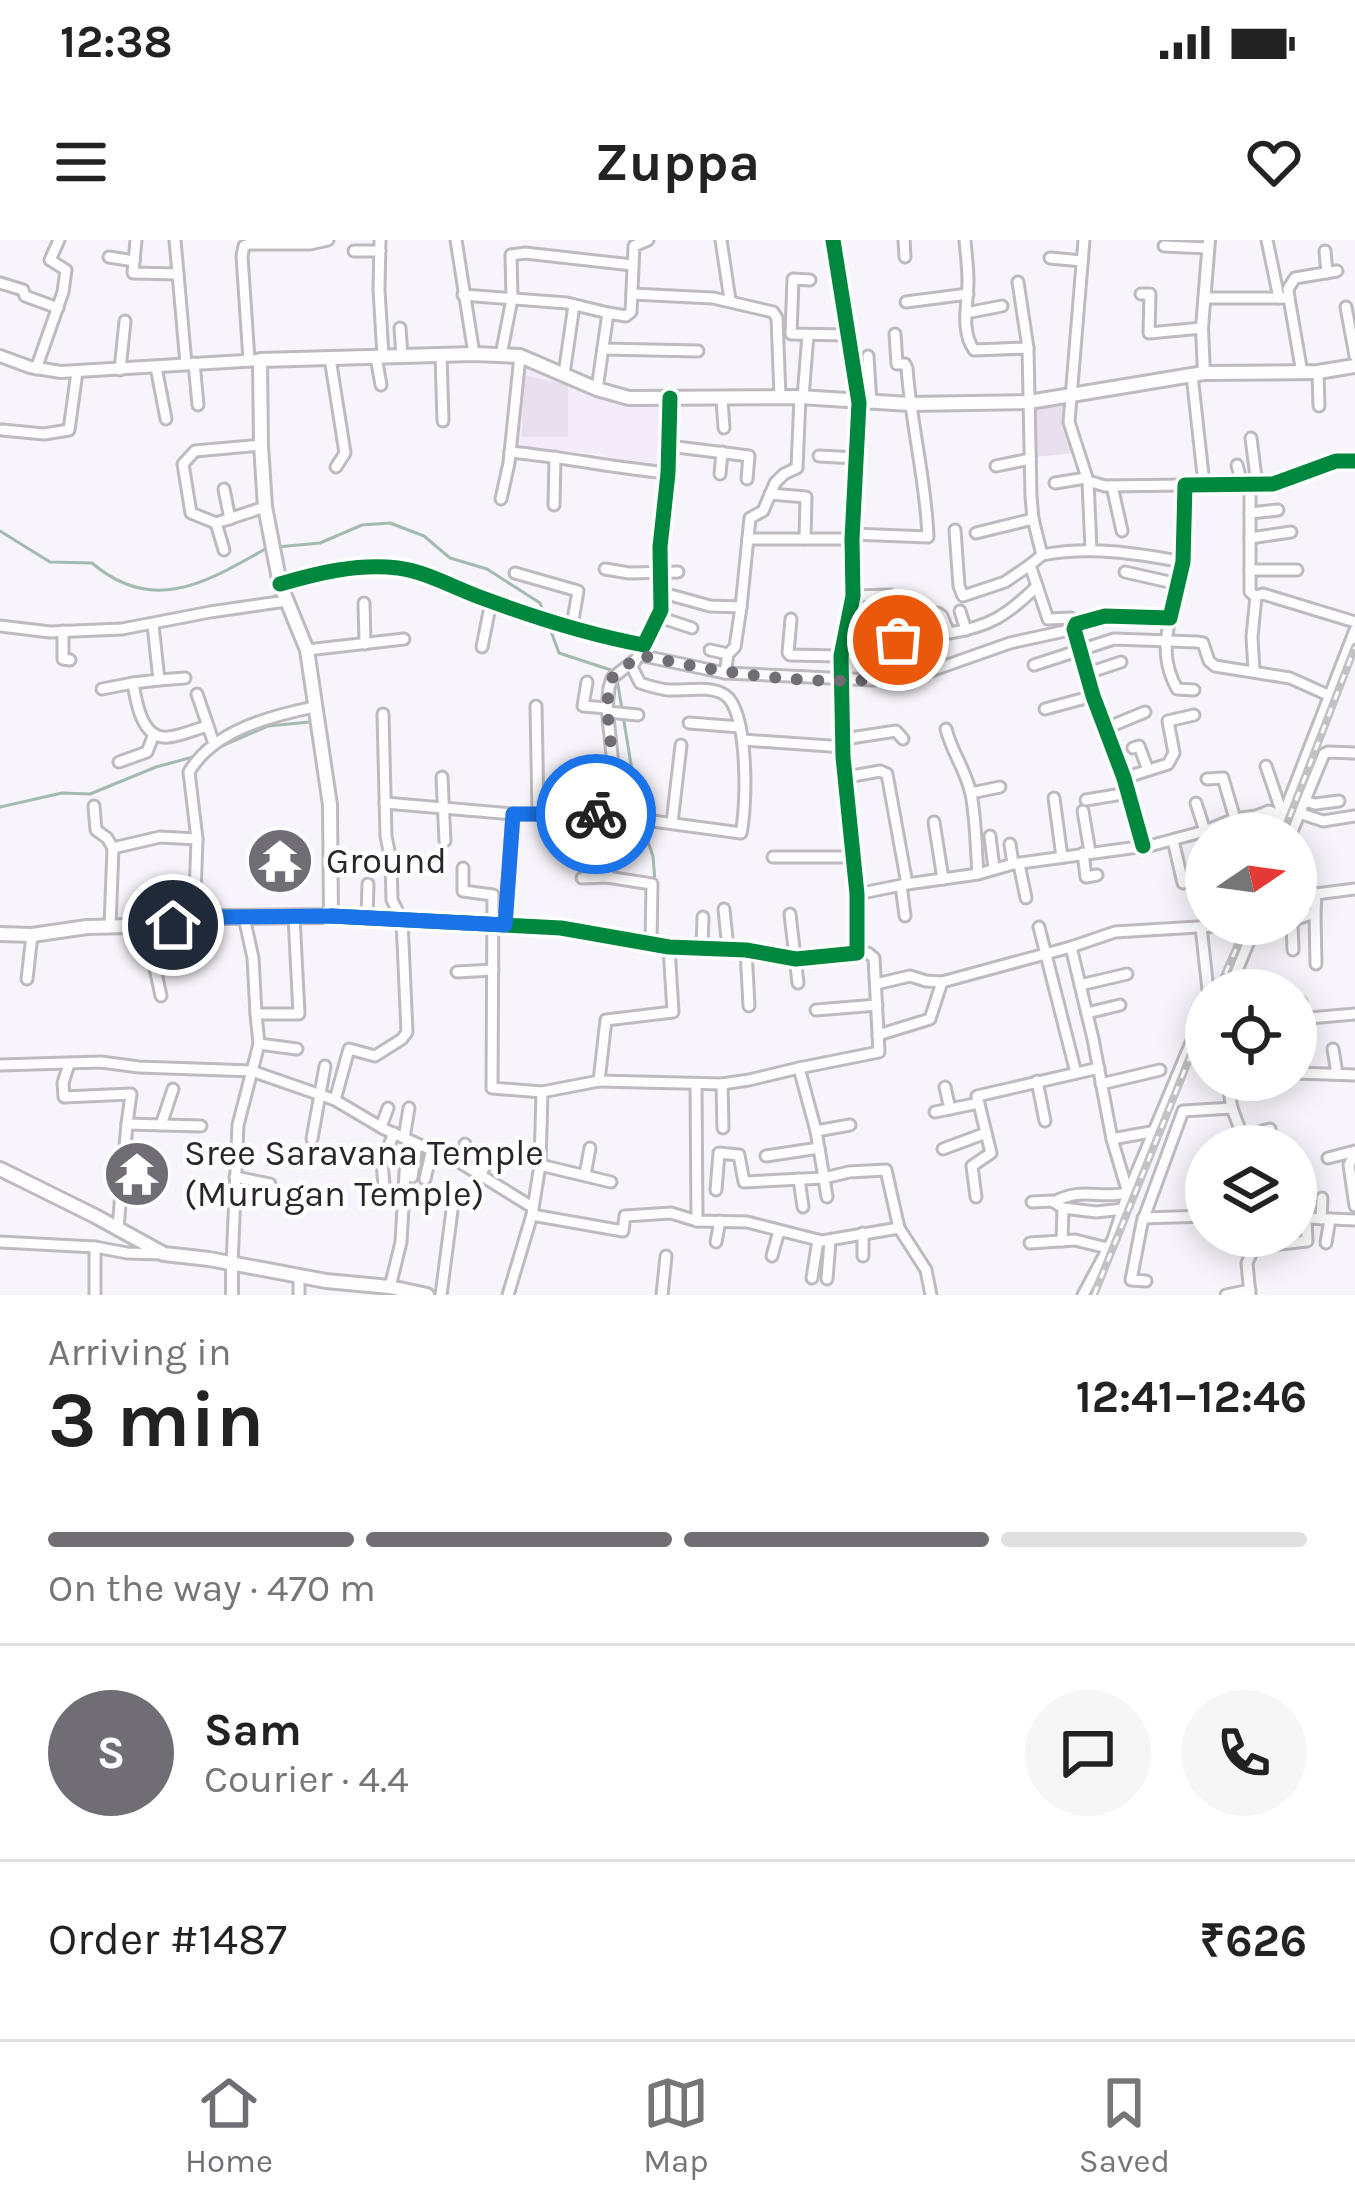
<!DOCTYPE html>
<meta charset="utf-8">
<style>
body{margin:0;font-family:Karla,sans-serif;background:#f6f6f6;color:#222;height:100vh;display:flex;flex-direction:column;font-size:45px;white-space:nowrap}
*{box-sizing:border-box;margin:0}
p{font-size:39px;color:#767676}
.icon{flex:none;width:66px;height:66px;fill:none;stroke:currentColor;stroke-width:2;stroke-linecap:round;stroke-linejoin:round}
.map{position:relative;height:1055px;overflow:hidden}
.sheet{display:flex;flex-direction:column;background:#fff;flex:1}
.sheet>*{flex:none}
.needle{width:78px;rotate:77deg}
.buttons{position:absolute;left:1185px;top:573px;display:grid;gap:24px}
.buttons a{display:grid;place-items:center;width:132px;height:132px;border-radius:50%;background:#fff;box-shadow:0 6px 30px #0003;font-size:60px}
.pin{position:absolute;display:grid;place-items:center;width:102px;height:102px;color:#fff;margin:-51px;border:6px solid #fff;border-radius:50%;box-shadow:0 3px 12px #0007}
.courier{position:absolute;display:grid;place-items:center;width:120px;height:120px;margin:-60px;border:9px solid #1a73e8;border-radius:50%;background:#fff;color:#222;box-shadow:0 3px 15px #0007}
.summary em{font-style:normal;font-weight:700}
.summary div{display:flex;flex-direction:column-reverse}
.summary{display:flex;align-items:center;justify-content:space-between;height:204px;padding:0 48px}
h1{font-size:78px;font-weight:700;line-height:90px}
.bar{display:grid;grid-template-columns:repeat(4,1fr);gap:18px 12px;align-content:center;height:144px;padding:0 48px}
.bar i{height:15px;border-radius:9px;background:#e0e0e0}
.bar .selected{background:#716d74}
.bar p{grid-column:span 4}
.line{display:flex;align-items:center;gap:30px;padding:0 48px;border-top:3px solid #e0e0e0}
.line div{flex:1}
.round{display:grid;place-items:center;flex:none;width:126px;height:126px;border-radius:63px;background:#f6f6f6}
.status{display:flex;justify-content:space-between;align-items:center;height:84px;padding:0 60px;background:#fff;direction:ltr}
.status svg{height:33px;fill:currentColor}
header{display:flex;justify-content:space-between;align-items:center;height:156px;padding:0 48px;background:#fff;font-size:54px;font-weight:700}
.tab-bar{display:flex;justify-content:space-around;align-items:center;height:168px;border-top:3px solid #e0e0e0;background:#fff;font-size:33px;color:#767676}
.tab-bar a{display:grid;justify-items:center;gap:6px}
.tab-bar .selected{color:#716d74}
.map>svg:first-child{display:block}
.built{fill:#f3eafa}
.green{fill:#e9e0ee}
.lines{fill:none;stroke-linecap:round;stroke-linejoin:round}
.stream{stroke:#a3baaf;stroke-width:3}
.minor-casing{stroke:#bebac0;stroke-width:15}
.tertiary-casing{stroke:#bebac0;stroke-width:16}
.secondary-casing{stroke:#bebac0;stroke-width:18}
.minor{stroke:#fefdfe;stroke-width:9}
.tertiary{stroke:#fefdfe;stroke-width:10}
.secondary{stroke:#fefdfe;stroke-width:12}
.rail-casing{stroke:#c2c2c4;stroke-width:8}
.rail{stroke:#fff;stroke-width:3;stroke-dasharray:9;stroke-linecap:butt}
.minor-bridge-casing{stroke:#bebac0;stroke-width:15;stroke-linecap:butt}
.minor-bridge{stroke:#fefdfe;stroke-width:9}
.cycleway-casing{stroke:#fff;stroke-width:22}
.cycleway{stroke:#00873e;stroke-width:15}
.done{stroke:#716d74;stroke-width:12;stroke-dasharray:0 21.6}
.route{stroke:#1a73e8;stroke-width:15}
.labels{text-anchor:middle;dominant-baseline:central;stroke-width:9;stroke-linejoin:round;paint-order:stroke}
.poi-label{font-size:36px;fill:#29252b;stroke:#fff;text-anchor:start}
</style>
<div class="status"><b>12:38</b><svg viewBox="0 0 49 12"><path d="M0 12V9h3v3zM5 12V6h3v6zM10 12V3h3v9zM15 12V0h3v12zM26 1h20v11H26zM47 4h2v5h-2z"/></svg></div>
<header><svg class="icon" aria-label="menu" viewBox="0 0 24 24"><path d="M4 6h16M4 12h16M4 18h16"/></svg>Zuppa<svg class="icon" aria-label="heart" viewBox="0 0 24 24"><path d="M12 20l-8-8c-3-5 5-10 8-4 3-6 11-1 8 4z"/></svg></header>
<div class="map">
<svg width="1355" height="1055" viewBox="0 0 1355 1055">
<rect width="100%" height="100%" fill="#f8f4fb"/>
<polygon class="built" points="524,124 606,155 665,159 662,226 610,228 604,214 516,208"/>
<g class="green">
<polygon points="523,135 568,145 568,197 522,197"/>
<polygon points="1068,163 1076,213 1034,217 1032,168"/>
</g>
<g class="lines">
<g class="stream">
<path d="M0,291L50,322L92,323C154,376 208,341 267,308"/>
<polyline points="277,307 320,303 362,285 390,283 424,296 450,318 487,329 540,363 543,371"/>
<polyline points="549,386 559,413 614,431"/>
<polyline points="617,439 640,579 653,616 655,641"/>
<polyline points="215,509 268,486 310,482"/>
<polyline points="0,567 62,553 90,554 156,527 193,517"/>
</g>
<defs>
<g id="minor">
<polyline points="136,0 133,33 178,34"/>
<polyline points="175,0 186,124"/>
<polyline points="380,0 379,50 383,116"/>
<polyline points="456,0 474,114"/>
<polyline points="721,0 730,60"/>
<polyline points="904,0 905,17"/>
<path d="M965,0C966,14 968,27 968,41C968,64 960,90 974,110L1028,108L1031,256L1033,279L1042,315C1089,306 1136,313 1183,322"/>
<polyline points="1084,0 1069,182 1088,241 1105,246 1185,245"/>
<polyline points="1267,0 1279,58"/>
<polyline points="1164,6 1208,8"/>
<polyline points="354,11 380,11"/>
<polyline points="1325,11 1327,33"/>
<polyline points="109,17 134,21"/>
<polyline points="1050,18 1082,21"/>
<polyline points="810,40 793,39 791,94 847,95"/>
<polyline points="1018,42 1028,108"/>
<polyline points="0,43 23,50 25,56 58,68"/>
<polyline points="632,54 713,58 773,72 777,78 780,157"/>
<polyline points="1141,54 1150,54 1149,93 1202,88"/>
<polyline points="463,55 567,63 608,73"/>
<polyline points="1204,58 1289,58 1302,133"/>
<polyline points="1289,58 1288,49 1295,38 1337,31"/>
<polyline points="906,62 968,54"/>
<polyline points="1346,67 1355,116"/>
<polyline points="966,73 1002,66"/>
<polyline points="400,88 402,116"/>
<polyline points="603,109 698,111"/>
<polyline points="441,115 443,181"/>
<polyline points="501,115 512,59 511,15 525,13 632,25"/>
<polyline points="868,116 871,163"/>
<polyline points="376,117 381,145"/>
<polyline points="330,118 345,213 336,227"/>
<polyline points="249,120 242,16 244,6 249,4 310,4 328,0"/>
<polyline points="194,123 198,165"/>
<polyline points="156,127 166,179"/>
<polyline points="36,129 63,52 66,30 50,20 59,0"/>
<polyline points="120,130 125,81"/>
<polyline points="1318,132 1319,166"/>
<polyline points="564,134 574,65"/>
<polyline points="1192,135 1204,244"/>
<polyline points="597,149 608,73 626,76 631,72 634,6 648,0"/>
<polyline points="803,157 808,95"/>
<polyline points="722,159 724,188"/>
<polyline points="2,190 44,194 69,190 77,132"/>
<polyline points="1251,198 1257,245"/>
<polyline points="261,205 195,211 183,224 191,273 216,283 265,267"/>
<polyline points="669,206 749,216 747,239"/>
<path d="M510,212C563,217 615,228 668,233"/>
<polyline points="819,216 857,218"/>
<polyline points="1237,225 1242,244"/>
<polyline points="996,226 1030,219"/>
<polyline points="720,234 722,212"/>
<polyline points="1088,241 1091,310"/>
<polyline points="1055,243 1086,238"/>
<polyline points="1250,245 1250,352 1256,357"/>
<polyline points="1112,246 1122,291"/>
<polyline points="224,249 230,279"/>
<polyline points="770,254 806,257 805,299"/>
<polyline points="501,259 509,223 520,116"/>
<polyline points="554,265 555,217"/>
<polyline points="1250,273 1278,270"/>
<polyline points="216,283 224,310"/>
<polyline points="955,290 959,346 963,356 1005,342 1030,325"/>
<polyline points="976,293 1033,279"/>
<path d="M852,294L928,297C926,240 911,185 907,128L905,124H897L895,94"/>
<polyline points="1250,298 1291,292"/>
<polyline points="748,299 852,299"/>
<polyline points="605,329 629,333 678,332"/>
<polyline points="1250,330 1297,330"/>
<polyline points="1125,332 1178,344"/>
<polyline points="515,333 578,351 572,386"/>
<path d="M280,344C318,333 358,323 398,328C428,332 456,349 485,359C536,378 591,395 644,405L661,370L660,307L668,233L670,158"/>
<polyline points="1037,346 1048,379 1071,378 1076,384"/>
<polyline points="663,353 710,366 741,367"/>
<polyline points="853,356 890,355"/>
<polyline points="364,363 365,404"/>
<polyline points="960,371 966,390"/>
<polyline points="659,377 692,388"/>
<path d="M910,377L938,373L942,376L949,393C989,387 1008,375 1037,346L1030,325L1042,315"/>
<path d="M1170,378C1164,405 1164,425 1177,449L1194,450"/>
<polyline points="791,379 788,413 790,415 841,416"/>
<path d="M153,385L159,440L133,443C136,462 142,500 168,497C181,496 195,489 208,486L214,504"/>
<polyline points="0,386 50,392 122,389 210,372 286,361"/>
<polyline points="63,391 63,419 70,420"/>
<polyline points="898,400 899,437"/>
<polyline points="482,407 491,362"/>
<polyline points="307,410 404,399"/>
<polyline points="710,410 728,414"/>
<polyline points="639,415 725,433 872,440 925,433 1010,403 1074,389"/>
<polyline points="1034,425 1114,399 1197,402 1203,403 1209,421 1215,426 1290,438 1330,456"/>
<polyline points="1254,431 1252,397 1256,356 1263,354 1355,382"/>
<polyline points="725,433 728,414 735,407 741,367 750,278 763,271 775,243 784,234 797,228 800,157"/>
<polyline points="1088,433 1121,422"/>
<polyline points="159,440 185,438"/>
<polyline points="587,442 583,466 607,468"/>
<polyline points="102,449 133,443"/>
<polyline points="197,454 208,486"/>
<polyline points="536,466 538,574"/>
<polyline points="1045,469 1093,456"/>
<polyline points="608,472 638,475"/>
<polyline points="383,474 386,596 391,621 392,660 402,680 407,792 402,799 375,816 349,809 335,860 384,889 461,923 532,967"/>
<polyline points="689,483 740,487"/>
<path d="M946,489C952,513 966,530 971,554C976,579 976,608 978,634"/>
<polyline points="1104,489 1145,472"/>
<polyline points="844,499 896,491 903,499"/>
<polyline points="743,500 844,507"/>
<polyline points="1133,508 1139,506 1148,530"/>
<polyline points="119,522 147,512 154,494"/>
<polyline points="1266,526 1283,576"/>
<polyline points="442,537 445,601"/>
<polyline points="847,537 880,531 887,534 907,644"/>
<polyline points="1124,538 1168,524 1174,513 1168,481 1194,475"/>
<polyline points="1207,539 1223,538 1235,579"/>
<polyline points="971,553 1000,547"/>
<polyline points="1054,558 1062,617"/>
<polyline points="1086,560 1128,553"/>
<polyline points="1304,561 1315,564 1339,561"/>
<path d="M385,563L513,574L608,575L741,593C747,567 749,471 725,455C710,445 685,451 668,450C658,449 649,446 640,443L632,427L644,405"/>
<polyline points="1196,563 1205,591"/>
<polyline points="94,566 96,590 107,598 113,608 110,686"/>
<polyline points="1083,571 1090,612"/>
<polyline points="1299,573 1323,581 1355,576"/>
<polyline points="608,575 614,534 607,468 609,448 612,438 634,421"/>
<polyline points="614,576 607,637 652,644 651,703"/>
<polyline points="1283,576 1355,390"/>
<polyline points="934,582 943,639"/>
<polyline points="672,583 681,505"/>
<polyline points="1291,594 1324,514 1328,512 1355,513"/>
<polyline points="990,596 994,629"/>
<polyline points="1173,600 1183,643"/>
<polyline points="1010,604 1013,624"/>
<polyline points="1143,606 1124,538 1093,456 1074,389 1076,384 1105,376 1170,378 1183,322 1185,245 1273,244 1336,221 1355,221"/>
<polyline points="113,608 160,597 197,599"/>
<polyline points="1296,608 1308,655 1355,649"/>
<polyline points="1083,613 1086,637 1097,635"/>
<polyline points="773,617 854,617"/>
<polyline points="1019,624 1026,658"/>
<polyline points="463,628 463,651 493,655 492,848 542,852"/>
<polyline points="582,638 607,637"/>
<polyline points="901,645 905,676"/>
<polyline points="857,654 907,644 978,634 1013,624 1153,605 1205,591 1235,579 1256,576 1269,571 1283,576 1276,594"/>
<polyline points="724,669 728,709"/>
<polyline points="1315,673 1316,724"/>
<polyline points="790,674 798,743"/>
<polyline points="294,676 299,774 256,774 259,804 252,831 335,860"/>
<polyline points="331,676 486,683"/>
<polyline points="244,677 253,718 256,774"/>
<polyline points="367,678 368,644"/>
<polyline points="1296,679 1315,673 1316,653"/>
<path d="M194,683L197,599L189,532C213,491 270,476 314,467"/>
<polyline points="500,684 561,688 669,707 746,710 796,719 857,713 857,654 843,517 841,416 853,356 852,299 859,163 833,0"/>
<polyline points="1292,684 1293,710"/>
<polyline points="505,685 513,574"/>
<polyline points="146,686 161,756"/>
<polyline points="1039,687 1076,833"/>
<polyline points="1201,687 1208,750"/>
<polyline points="702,708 703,677"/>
<polyline points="746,710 749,766"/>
<polyline points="857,713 868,713 874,718 879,812 799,828 816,891 824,938 849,932 886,930 899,988 926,1030 931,1055"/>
<polyline points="457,732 493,730"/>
<polyline points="27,739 32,695"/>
<polyline points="876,744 910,736 926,741 942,742 1071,707 1115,692 1214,686 1235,688 1242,684"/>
<polyline points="1080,745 1127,734"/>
<polyline points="1229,750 1256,684"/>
<polyline points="1251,750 1266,747 1266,750"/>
<polyline points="1296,762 1301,762"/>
<polyline points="816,770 877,765"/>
<polyline points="1087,773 1120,765"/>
<polyline points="1298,779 1355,774"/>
<polyline points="878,795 930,779 942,742"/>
<polyline points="1300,798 1303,833"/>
<polyline points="259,804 297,809"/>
<polyline points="1333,809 1337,834"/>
<polyline points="69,824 63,843 64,857 131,854 127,884"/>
<polyline points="0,825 101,822 139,827 252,831 238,885 232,1024"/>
<polyline points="1296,833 1355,835"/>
<polyline points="1227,840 1232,868 1246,906"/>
<polyline points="599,841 722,844 749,840 799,828"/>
<polyline points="1037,841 1045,881"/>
<polyline points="696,844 697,981"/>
<polyline points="722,844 723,888"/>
<polyline points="1101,844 1160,830"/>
<polyline points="945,847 950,869"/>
<polyline points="935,872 979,863"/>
<polyline points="161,885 173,849"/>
<polyline points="381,887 388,868"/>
<polyline points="816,891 850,885"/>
<polyline points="1243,896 1270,889"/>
<polyline points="404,898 409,868"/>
<polyline points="312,899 325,826"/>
<polyline points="1112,899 1156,891"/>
<polyline points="943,909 986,893"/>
<polyline points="1355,913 1349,925 1355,966"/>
<polyline points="766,916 819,908"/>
<polyline points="1328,918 1355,911"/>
<polyline points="461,923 465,904"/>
<polyline points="540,925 611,942"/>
<polyline points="1201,929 1206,927"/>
<polyline points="481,934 489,917"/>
<polyline points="585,935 590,908"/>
<polyline points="235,937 270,944"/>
<polyline points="412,937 417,905"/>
<polyline points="425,939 432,909"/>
<polyline points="799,939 803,967"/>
<polyline points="1305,944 1306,978 1355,980"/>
<polyline points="384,945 382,923 394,893"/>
<polyline points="716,950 719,913 739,915 744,942 824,938 827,957"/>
<polyline points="976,957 972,926 991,913 977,856 1099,828"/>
<polyline points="1032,962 1052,961 1063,968 1096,972 1124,969"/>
<path d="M1054,962C1081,947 1099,959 1128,953L1112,899L1093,799L1071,707"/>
<polyline points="532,975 623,991 625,976 671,973 697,981 747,982 822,1001 899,988"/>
<polyline points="1143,978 1206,976"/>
<polyline points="1321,979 1322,958"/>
<polyline points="118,988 127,884 201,886"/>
<polyline points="1062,1001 1063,968"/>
<polyline points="0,1002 95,1007 127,1013 162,1014"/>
<polyline points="716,1002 720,981"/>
<polyline points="1030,1003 1075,1000 1107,1008"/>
<polyline points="1326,1003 1330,979"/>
<polyline points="1254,1007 1307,1001 1306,978"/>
<polyline points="772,1016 779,991"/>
<polyline points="863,1016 863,993"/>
<polyline points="812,1038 818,1000"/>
<polyline points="827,1039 830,1001"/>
<polyline points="1146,1041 1131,1040 1142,983 1183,871 1232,868"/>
<polyline points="390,1047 401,1002 406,916 410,902"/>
<polyline points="95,1055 95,1007"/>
<polyline points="299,1055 299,1035"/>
<polyline points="441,1055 454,955"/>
<polyline points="508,1055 532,975 540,925 542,852 599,841 606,780 673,772 669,707"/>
<polyline points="662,1055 666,1016"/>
<polyline points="1083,1055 1113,999 1128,953 1206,767"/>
<polyline points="1226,1055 1250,1050"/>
<polyline points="1250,1055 1247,1023 1259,996"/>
</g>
<g id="tertiary">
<polyline points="0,116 30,127 61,132 260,120"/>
<polyline points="1204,133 1202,88 1209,0"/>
<polyline points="232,1055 232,1024"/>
</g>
<g id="secondary">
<polyline points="0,694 32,695 87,687 173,685 222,677 331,676 330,565 307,410 280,344 265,267 261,205 260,120 474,114 520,116 597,149 629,158 800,157 909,164 1029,162 1204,133 1318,132 1355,126"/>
<polyline points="0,929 95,976 164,1014 209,1019 326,1041 390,1047 427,1055"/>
</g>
</defs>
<use href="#minor" class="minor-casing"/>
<use href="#tertiary" class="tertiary-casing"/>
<use href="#secondary" class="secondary-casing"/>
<use href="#minor" class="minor"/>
<use href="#tertiary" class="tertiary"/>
<use href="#secondary" class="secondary"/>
<defs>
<g id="rail">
<polyline points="1283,594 1355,407"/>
<polyline points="1218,750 1247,684"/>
<polyline points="1094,1055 1206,777"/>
</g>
</defs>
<use href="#rail" class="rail-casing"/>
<use href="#rail" class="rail"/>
<defs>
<polyline id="minor-bridge" points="486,683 500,684"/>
</defs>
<use href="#minor-bridge" class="minor-bridge-casing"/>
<use href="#minor-bridge" class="minor-bridge"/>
<defs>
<g id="cycleway">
<path d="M280,344C318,333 358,323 398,328C428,332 456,349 485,359C536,378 591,395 644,405L661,370L660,307L668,233L670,158"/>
<polyline points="1143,606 1124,538 1093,456 1074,389 1076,384 1105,376 1170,378 1183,322 1185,245 1273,244 1336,221 1355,221"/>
<polyline points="331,676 561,688 669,707 746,710 796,719 857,713 857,654 843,517 841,416 853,356 852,299 859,163 833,0"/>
</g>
</defs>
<use href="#cycleway" class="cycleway-casing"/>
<use href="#cycleway" class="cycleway"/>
</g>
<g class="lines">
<path class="done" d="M596,574L608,575L614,534L607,468L609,448L612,438L639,415C723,433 813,448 899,437L898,400"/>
<polyline class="route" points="173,685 221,677 332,676 505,685 513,574 596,574"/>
</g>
<defs>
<symbol id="temple-disc" viewBox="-11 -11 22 22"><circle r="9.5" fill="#716d74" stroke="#fff"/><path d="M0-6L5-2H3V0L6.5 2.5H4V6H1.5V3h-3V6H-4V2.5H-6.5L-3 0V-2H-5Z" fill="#fff"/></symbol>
</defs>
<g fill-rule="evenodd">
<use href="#temple-disc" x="242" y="583" width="76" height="76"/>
<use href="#temple-disc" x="99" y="896" width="76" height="76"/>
</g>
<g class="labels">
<g class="poi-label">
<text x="326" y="621">Ground</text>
<text x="184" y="913">Sree Saravana Temple<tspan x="184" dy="41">(Murugan Temple)</tspan></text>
</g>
</g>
</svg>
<div class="buttons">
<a><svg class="needle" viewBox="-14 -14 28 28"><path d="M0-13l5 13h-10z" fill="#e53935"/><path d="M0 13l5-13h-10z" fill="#767676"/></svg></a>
<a><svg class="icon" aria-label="locate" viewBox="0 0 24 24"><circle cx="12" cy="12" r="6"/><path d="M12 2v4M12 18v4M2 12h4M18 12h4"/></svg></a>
<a><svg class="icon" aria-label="layers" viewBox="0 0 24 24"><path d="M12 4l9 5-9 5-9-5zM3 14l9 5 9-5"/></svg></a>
</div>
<div class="pin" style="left:898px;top:400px;background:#ea580c"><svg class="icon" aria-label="bag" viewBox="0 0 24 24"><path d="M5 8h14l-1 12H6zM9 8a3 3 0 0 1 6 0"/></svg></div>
<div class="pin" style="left:173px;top:685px;background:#1f2937"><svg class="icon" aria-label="home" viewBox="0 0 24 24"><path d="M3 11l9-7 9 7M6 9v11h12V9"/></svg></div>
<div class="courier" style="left:596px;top:574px"><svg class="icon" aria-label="bike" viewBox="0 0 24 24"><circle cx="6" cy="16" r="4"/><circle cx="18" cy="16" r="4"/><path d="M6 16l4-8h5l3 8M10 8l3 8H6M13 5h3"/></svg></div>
</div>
<section class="sheet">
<div class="summary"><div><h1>3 min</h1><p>Arriving in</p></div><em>12:41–12:46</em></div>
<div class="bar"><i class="selected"></i><i class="selected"></i><i class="selected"></i><i></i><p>On the way · 470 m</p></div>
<div class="line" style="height:216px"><b class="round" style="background:#716d74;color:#fff">S</b><div><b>Sam</b><p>Courier · 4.4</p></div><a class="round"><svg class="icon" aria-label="chat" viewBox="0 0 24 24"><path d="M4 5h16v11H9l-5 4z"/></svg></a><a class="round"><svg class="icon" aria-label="phone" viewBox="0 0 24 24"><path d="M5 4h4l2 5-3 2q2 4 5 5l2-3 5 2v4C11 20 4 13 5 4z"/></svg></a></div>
<div class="line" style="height:156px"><div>Order #1487</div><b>₹626</b></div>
</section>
<nav class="tab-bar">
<a class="selected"><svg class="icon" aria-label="home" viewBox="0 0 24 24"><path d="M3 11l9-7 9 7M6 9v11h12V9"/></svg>Home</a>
<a><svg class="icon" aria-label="map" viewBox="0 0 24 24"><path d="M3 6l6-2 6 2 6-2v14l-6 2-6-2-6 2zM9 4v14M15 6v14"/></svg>Map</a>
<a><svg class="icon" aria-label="saved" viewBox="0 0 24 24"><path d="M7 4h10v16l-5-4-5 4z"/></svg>Saved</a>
</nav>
